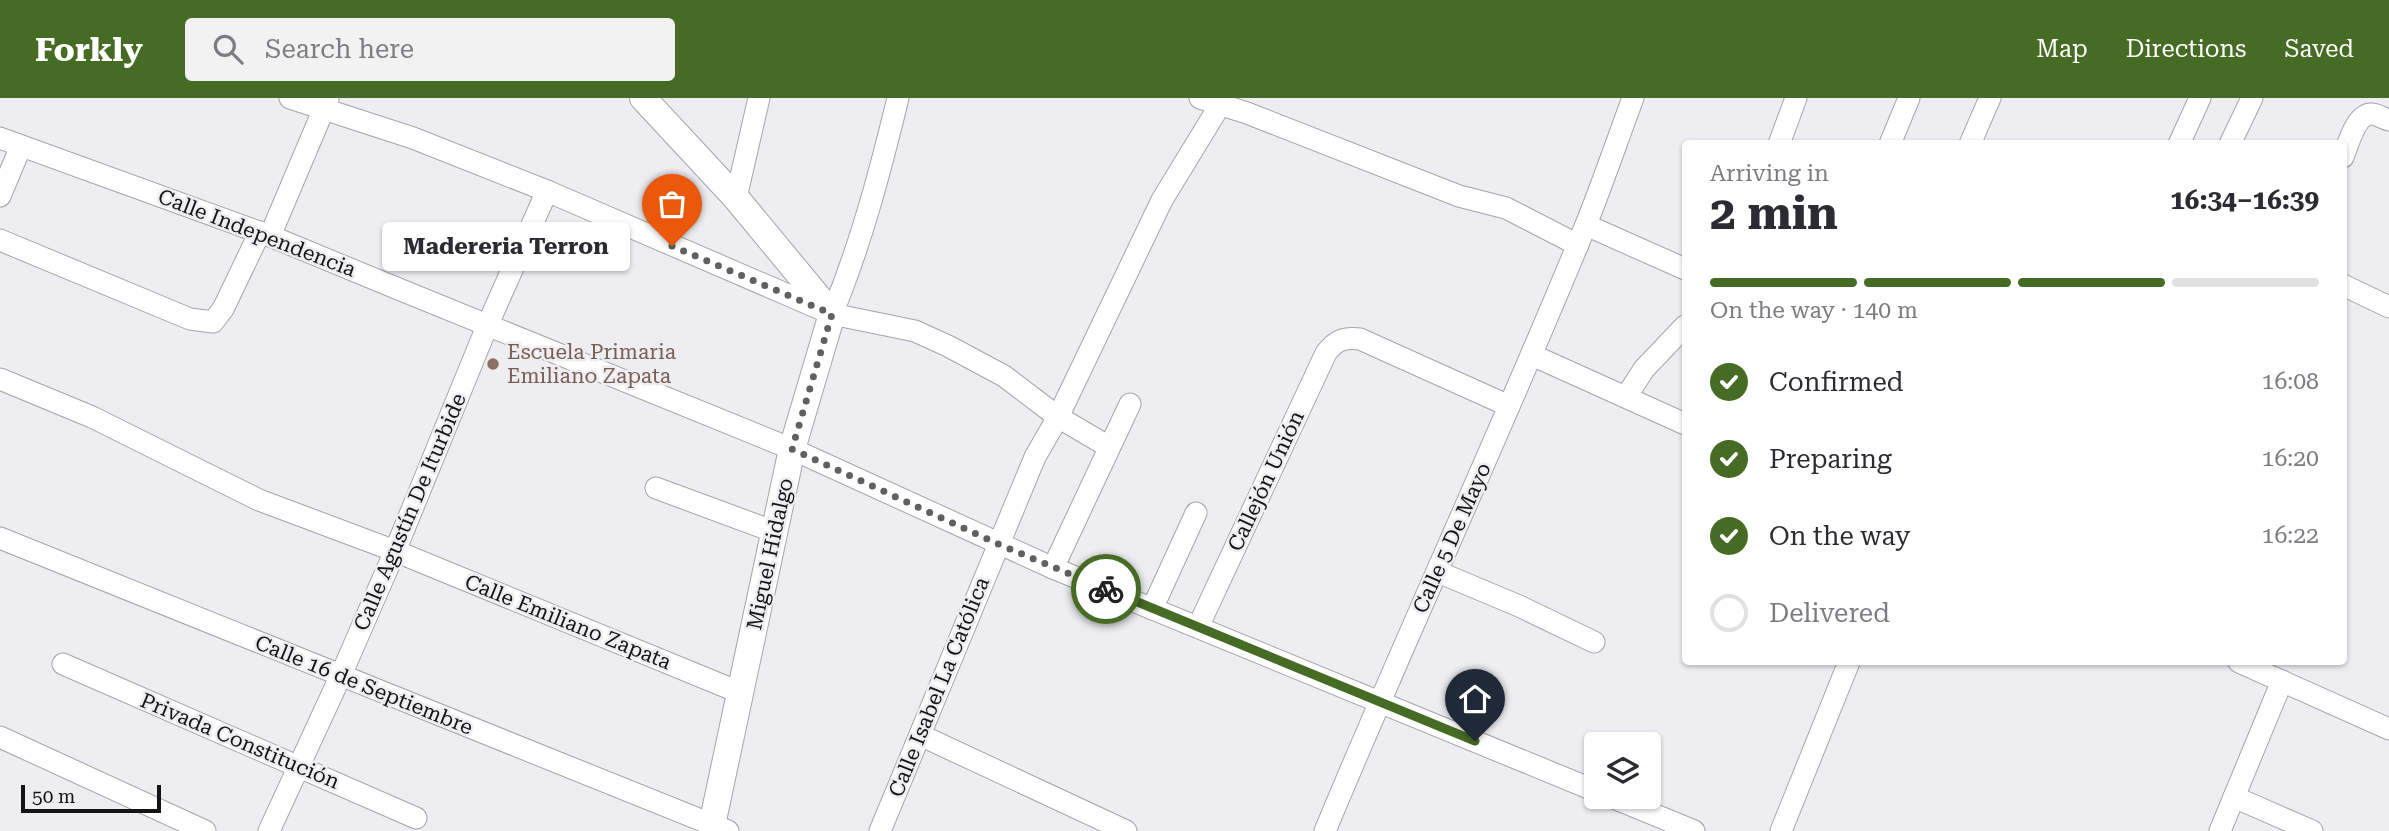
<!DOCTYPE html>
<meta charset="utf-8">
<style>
body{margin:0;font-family:"Roboto Serif",serif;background:#f2f2f3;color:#2b2b33;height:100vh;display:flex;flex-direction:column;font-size:26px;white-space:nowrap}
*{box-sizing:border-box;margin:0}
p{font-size:23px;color:#7c7c81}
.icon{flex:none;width:38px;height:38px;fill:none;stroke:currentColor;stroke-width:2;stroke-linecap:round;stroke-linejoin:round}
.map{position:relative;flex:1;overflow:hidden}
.side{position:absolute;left:1682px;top:42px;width:665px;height:525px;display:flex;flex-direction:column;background:#fff;border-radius:7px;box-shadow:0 2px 5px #0004}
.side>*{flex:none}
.buttons{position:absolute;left:1584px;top:634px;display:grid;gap:14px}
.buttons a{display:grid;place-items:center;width:77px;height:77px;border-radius:7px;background:#fff;box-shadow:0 2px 5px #0004;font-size:35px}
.scale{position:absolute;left:21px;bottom:18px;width:140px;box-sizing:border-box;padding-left:7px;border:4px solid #141416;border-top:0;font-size:19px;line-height:24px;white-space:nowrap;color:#141416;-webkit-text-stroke:5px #eeedf1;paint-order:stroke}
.pin{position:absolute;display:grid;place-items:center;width:60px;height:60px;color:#fff;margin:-72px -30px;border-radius:50% 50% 50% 0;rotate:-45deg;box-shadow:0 0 7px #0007}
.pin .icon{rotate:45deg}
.courier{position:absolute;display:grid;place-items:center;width:70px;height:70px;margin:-35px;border:5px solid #466b24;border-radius:50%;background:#fff;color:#222;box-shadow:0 2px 9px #0007}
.bubble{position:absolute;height:49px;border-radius:7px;background:#fff;box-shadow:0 2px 5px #0004;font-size:23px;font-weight:700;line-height:49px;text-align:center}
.overview em{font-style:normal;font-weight:700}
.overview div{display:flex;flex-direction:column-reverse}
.overview{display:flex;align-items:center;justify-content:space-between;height:119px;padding:0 28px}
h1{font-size:46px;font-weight:700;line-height:52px}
.bar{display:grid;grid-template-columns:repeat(4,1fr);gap:10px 7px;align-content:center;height:84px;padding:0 28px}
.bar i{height:9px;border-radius:5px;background:#e1e1e2}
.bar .on{background:#466b24}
.bar p{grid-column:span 4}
ol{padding:0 28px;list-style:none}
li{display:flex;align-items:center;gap:21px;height:77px}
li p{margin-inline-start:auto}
li .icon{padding:7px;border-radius:50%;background:#466b24;color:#fff;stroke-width:4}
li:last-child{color:#7c7c81}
li i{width:38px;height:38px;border:4px solid #e1e1e2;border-radius:50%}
header{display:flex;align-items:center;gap:42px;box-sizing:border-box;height:98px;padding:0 35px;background:#466b24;color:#fff}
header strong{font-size:33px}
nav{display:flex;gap:38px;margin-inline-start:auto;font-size:24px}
.search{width:490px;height:63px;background:#f2f2f3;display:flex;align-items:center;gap:18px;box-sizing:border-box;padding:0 24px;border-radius:7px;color:#7c7c81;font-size:26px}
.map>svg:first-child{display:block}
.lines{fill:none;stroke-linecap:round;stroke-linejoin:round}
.minor-casing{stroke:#a5a4a8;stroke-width:23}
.major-casing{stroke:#a5a4a8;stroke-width:28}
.minor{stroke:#fff;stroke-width:21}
.major{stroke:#fff;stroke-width:26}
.done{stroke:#606063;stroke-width:7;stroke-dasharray:0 12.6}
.route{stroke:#466b24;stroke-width:9}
.education-dot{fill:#8d6e63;stroke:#eeedf1;stroke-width:2.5}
.labels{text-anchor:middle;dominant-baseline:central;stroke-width:5;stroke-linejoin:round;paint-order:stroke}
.street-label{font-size:21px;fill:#141416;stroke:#eeedf1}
.education-label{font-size:21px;fill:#785e54;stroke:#eeedf1;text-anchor:start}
</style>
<header>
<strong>Forkly</strong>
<div class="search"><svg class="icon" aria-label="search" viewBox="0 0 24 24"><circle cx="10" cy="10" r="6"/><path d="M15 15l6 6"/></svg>Search here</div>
<nav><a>Map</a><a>Directions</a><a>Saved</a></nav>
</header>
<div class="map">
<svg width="2389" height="733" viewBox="0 0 2389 733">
<rect width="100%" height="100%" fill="#eeedf1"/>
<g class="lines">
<defs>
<g id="minor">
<polyline points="290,0 413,40 547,93 832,216 915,233 948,248 1004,278 1058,319 1109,349"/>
<polyline points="1200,0 1247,15 1459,98 1506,110 1578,147"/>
<polyline points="0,40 270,138 401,192 792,351 1053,470 1596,693"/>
<polyline points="1779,46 1796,0"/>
<polyline points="1890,46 1909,0"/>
<polyline points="1970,46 1990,0"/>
<polyline points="2179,46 2200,0"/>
<polyline points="2230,46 2252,0"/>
<path d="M2343,59C2348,47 2356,15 2372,16C2377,16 2384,21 2389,22"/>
<polyline points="0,98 21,48"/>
<polyline points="736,100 759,0"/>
<polyline points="1586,127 1685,171"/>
<polyline points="270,138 328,1"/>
<polyline points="0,142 190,221 213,224 223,211 260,134"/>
<polyline points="2343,187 2389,209"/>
<path d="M832,216C861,146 880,74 898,0"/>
<polyline points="1532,257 1685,326"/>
<polyline points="0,281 92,319 259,402 395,453 741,595"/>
<polyline points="1626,299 1644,271 1685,228"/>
<polyline points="656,390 775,434"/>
<polyline points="0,440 728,733"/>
<polyline points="1053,470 1130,306"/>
<polyline points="1438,474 1519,508 1594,544"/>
<polyline points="1152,511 1196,415"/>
<path d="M1198,529L1326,255C1336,242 1344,239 1360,241L1509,308"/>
<polyline points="2239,564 2389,631"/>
<polyline points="63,566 416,720"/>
<polyline points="920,637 1126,733"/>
<polyline points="0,639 205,733"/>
<polyline points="1609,698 1694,733"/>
<polyline points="2234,699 2312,733"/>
<polyline points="269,733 341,577 395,453 488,226 547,93"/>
<polyline points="880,733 1035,359 1058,319 1162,102 1220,7"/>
<path d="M1325,733C1409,531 1502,332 1585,129C1602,87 1617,43 1633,0"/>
<polyline points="1781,733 1849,564"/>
<polyline points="2220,733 2282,583"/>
</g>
<polyline id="major" points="643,0 736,100 832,216 792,351 712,727"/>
</defs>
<use href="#minor" class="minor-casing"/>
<use href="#major" class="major-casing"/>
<use href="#minor" class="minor"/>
<use href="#major" class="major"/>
</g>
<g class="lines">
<polyline class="done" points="672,148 832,216 792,351 998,446 1106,491"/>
<polyline class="route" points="1106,491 1475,643"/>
</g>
<circle class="education-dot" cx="493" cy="266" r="7"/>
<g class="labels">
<g class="street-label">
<text transform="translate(257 135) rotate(21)">Calle Independencia</text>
<text transform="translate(1266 383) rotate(-65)">Callejón Unión</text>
<text transform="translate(410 414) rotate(-67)">Calle Agustín De Iturbide</text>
<text transform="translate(1452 440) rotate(-66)">Calle 5 De Mayo</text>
<text transform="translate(770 456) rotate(-78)">Miguel Hidalgo</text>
<text transform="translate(568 524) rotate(22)">Calle Emiliano Zapata</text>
<text transform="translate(364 587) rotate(22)">Calle 16 de Septiembre</text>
<text transform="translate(939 589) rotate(-68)">Calle Isabel La Católica</text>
<text transform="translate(240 643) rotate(23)">Privada Constitución</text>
</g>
<g class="education-label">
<text x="507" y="254">Escuela Primaria<tspan x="507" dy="24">Emiliano Zapata</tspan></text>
</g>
</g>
</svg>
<div class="buttons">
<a><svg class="icon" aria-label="layers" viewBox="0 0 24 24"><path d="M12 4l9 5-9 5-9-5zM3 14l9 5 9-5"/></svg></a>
</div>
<div class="scale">50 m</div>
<div class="pin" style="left:672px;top:148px;background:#ea580c"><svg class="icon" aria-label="bag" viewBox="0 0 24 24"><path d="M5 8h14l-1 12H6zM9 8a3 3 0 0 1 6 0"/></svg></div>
<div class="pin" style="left:1475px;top:643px;background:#1f2937"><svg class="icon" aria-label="home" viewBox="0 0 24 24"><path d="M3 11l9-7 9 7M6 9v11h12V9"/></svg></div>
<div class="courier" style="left:1106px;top:491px"><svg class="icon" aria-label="bike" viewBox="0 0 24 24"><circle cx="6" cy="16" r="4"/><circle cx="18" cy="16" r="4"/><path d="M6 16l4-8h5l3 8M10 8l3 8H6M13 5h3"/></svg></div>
<div class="bubble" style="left:382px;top:124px;width:248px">Madereria Terron</div>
<section class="side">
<div class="overview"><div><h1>2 min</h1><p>Arriving in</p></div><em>16:34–16:39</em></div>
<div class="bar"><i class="on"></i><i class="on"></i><i class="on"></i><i></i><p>On the way · 140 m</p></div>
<ol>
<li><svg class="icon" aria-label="check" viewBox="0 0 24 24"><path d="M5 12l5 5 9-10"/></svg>Confirmed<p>16:08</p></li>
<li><svg class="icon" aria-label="check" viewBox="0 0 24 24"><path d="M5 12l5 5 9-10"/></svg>Preparing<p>16:20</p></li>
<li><svg class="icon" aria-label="check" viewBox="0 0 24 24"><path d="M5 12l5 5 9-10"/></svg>On the way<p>16:22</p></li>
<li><i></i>Delivered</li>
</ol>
</section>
</div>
